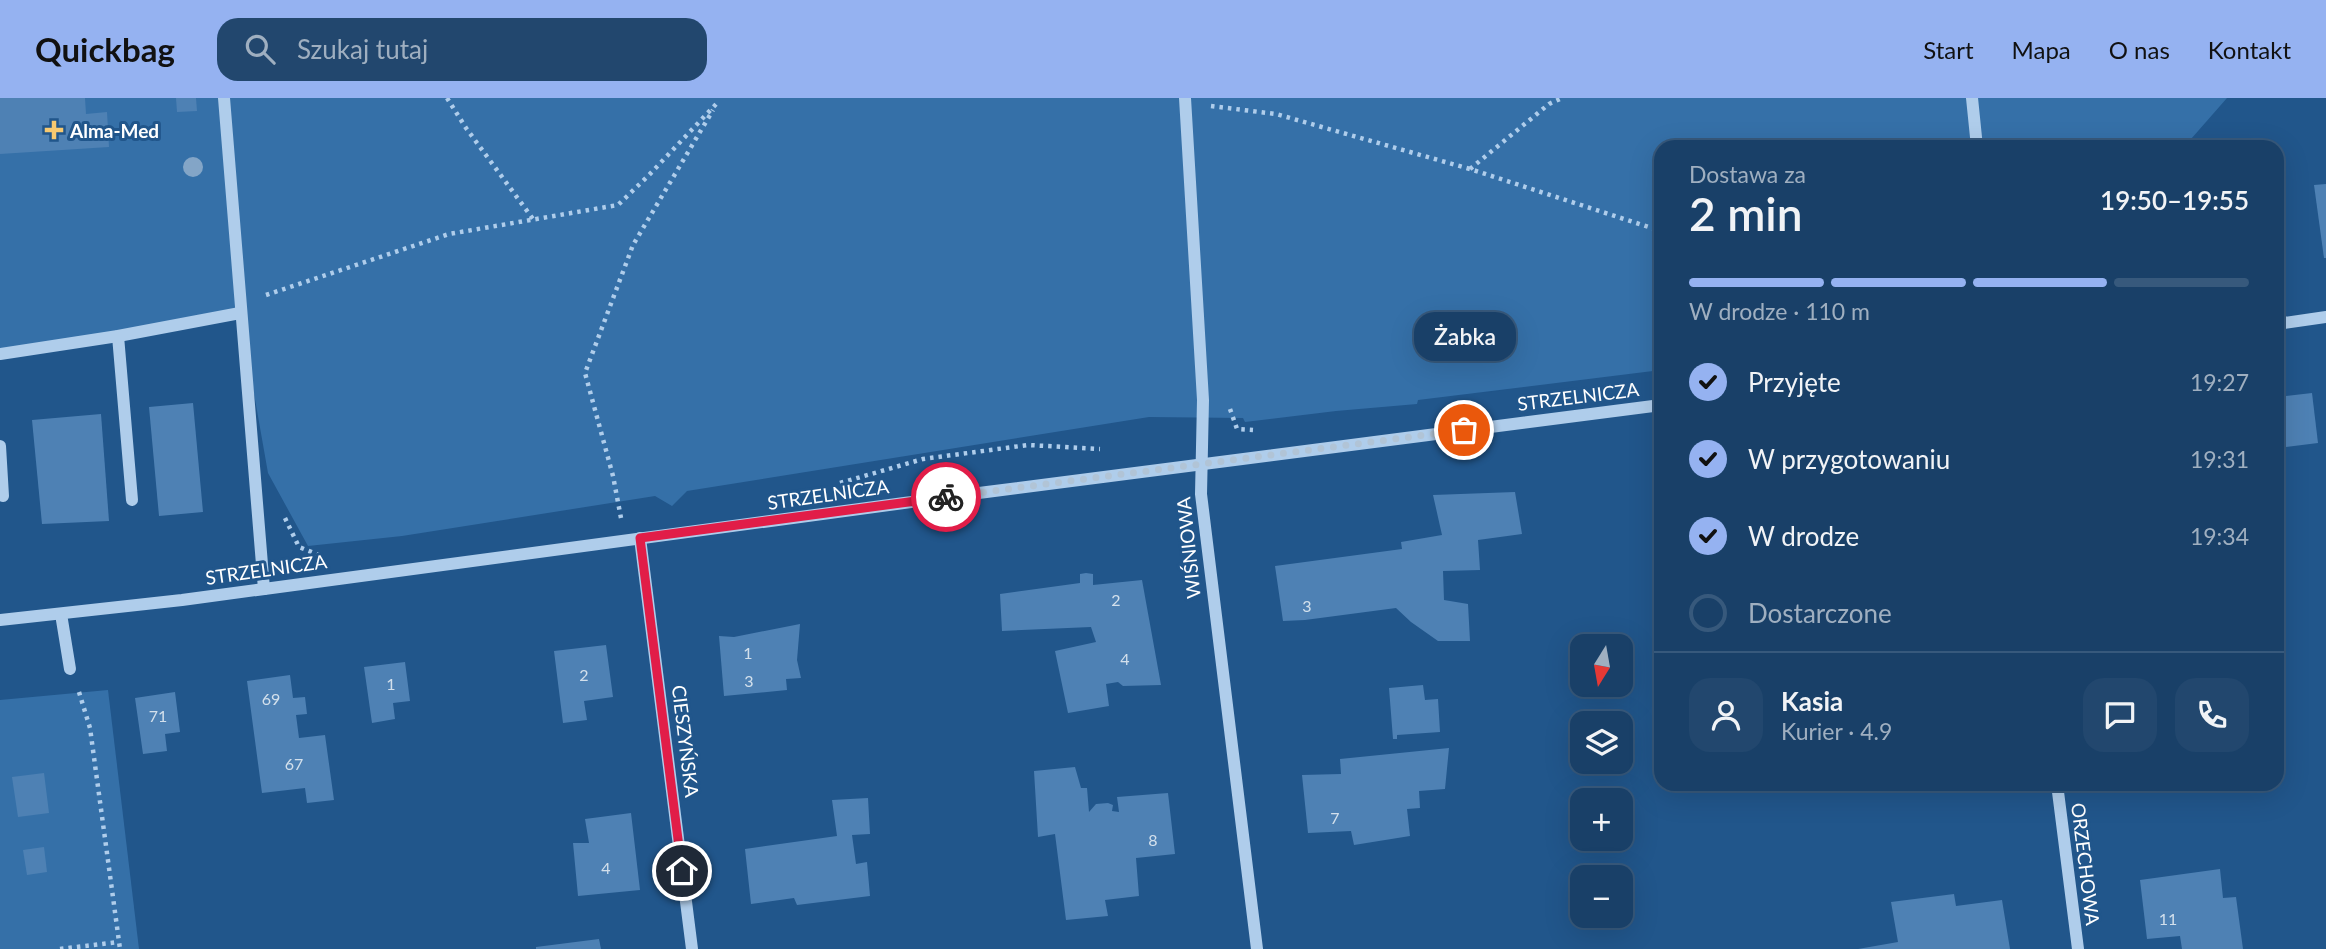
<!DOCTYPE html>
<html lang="pl">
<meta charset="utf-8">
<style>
body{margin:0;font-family:Lato,sans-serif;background:#22476e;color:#f1f3f6;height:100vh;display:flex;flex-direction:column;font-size:26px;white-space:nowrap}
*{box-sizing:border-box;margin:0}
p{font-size:23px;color:#9fafc0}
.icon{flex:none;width:38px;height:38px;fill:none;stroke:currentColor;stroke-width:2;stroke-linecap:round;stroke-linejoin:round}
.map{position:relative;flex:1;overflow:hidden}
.panel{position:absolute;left:1654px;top:42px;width:630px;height:651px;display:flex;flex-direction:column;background:#194068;border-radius:21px;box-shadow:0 7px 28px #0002,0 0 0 2px #37597c}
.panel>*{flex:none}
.needle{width:46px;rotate:191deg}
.fabs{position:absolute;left:1570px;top:536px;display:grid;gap:14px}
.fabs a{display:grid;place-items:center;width:63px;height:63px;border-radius:14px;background:#194068;box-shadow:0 7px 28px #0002,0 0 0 2px #37597c;font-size:35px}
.pin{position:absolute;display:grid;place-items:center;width:60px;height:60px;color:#fff;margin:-30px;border:4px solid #fff;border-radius:50%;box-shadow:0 2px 7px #0007}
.courier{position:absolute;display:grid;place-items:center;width:70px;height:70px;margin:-35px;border:5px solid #e11d48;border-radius:50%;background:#fff;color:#222;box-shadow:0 2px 9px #0007}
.bubble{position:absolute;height:49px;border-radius:21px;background:#194068;box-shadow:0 7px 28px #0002,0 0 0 2px #37597c;font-size:23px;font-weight:600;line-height:49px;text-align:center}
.headline em{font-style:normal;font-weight:600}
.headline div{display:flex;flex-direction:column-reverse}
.headline{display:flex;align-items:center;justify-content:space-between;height:119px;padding:0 35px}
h1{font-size:46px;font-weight:600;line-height:52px}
.bar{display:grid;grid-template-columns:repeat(4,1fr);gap:10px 7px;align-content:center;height:84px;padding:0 35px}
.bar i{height:9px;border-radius:5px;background:#37597c}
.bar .current{background:#95b2f1}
.bar p{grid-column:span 4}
.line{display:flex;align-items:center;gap:18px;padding:0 35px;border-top:2px solid #37597c}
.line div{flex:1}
.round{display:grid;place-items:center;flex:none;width:74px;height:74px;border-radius:21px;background:#22476e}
ol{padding:0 35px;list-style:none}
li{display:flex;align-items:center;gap:21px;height:77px}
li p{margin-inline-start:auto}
li .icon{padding:7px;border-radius:50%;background:#95b2f1;color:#111;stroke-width:4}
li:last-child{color:#9fafc0}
li i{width:38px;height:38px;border:4px solid #37597c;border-radius:50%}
header{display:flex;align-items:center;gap:42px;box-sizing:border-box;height:98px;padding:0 35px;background:#95b2f1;color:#111}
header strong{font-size:33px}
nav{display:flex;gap:38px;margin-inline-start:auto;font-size:24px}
.search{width:490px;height:63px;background:#22476e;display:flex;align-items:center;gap:18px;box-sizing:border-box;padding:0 24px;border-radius:21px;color:#9fafc0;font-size:26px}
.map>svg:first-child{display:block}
.green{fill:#3570a8}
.building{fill:#4e81b4}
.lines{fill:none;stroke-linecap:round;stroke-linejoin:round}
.path{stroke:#afcdeb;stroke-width:4.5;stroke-dasharray:3.5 5;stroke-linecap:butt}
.minor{stroke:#afcdeb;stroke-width:12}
.tree{fill:#83a5c7}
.done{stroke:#b1c4d6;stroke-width:7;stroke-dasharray:0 12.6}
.route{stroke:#e11d48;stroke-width:9}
.poi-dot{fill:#f7c970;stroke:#21568b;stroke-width:2.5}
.labels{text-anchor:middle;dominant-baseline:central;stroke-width:6;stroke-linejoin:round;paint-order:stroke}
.number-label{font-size:16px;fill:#d3e0ec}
.poi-label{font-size:19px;font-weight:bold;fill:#fff;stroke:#21568b;text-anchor:start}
.street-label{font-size:19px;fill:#fff;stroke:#21568b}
</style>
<header>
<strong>Quickbag</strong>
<div class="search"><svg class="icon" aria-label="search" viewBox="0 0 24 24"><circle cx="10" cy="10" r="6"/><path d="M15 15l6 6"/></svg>Szukaj tutaj</div>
<nav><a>Start</a><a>Mapa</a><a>O nas</a><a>Kontakt</a></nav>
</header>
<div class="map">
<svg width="2326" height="851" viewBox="0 0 2326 851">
<rect width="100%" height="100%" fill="#21568b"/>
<g class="green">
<polygon points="0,0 2227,0 2184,49 1661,49 1661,272 1418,302 1417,306 1336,313 1245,324 1243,320 1149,319 687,393 672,408 655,398 402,438 308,448 268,375 240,216 0,253"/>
<polygon points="108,592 139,851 0,851 0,602"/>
</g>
<g class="building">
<polygon points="0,0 85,0 86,16 107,14 109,49 0,56"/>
<polygon points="176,0 196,0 197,13 177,14"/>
<polygon points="2326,86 2326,160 2324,160 2314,87"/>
<polygon points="2312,295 2318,345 2277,350 2277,299"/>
<polygon points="193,305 203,414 159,418 149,309"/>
<polygon points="101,316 109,423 42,426 32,322"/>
<polygon points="1515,394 1522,436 1478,442 1480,472 1443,473 1444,502 1468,506 1470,543 1438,543 1411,524 1396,510 1305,522 1283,523 1275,468 1402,451 1401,444 1442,437 1433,397"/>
<polygon points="1086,475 1093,476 1093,487 1142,482 1161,587 1123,588 1118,584 1106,586 1109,608 1068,615 1055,553 1096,544 1091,529 1002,533 1000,496 1080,485 1080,476"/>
<polygon points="800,526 797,562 801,580 786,581 787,592 724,598 719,538 734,539"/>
<polygon points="606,547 613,599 584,603 587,622 563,625 554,553"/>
<polygon points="405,564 410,603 393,605 395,621 372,625 364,569"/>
<polygon points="290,577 293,600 305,599 307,616 296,617 299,640 325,637 334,702 307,705 305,690 262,695 247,583"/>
<polygon points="1423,587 1425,602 1438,601 1440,634 1397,637 1397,641 1393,641 1389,590"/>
<polygon points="175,594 180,634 165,636 167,653 143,656 135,600"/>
<polygon points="1449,650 1445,691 1419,693 1420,710 1407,711 1410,738 1354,747 1351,733 1308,735 1302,677 1341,676 1340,661"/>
<polygon points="1075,669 1081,690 1087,690 1089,714 1096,706 1108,705 1113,707 1112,713 1119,714 1117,699 1168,695 1175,756 1136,760 1139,798 1105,802 1108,818 1066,822 1055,736 1038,739 1034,673"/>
<polygon points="44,675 49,715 18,719 12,679"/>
<polygon points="868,700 870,736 852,737 856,766 867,764 870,798 797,807 794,800 751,806 745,751 837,738 832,702"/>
<polygon points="631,715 640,792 578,798 573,745 589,745 585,721"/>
<polygon points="44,749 47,774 27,777 23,752"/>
<polygon points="2220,771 2223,800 2236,799 2243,851 2182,851 2180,838 2147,841 2140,782"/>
<polygon points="1954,796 1956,808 2002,802 2010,851 1858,851 1898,844 1891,804"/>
<polygon points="599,841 601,851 536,851 536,849"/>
</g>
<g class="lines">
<g class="path">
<polyline points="447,0 466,30 533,121"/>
<polyline points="1211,8 1276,16 1470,71 1661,133"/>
<polyline points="1470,71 1549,6 1562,0"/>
<polyline points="266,197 449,136 618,107 649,77 719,3"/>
<polyline points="1230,311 1237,331 1253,332"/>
<polyline points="840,385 923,361 1028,347 1100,351"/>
<polyline points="285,420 299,449 319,457"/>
<polyline points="621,420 613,378 585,275 633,147 713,12"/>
<polyline points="79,594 90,630 120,851"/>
<polyline points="60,851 119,844"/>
</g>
<g class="minor">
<polyline points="224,0 264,491"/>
<polyline points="1185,0 1203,302 1201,396 1257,851"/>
<polyline points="1972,0 1977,49"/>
<polyline points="2277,226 2326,219"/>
<polyline points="118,238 132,402"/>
<polyline points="0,256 118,238 240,215"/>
<polyline points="0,348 3,398"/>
<polyline points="640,440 692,851"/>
<polyline points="61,516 70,571"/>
<polyline points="0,522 182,502 971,396 1661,307"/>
<polyline points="2057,686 2078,851"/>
</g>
</g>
<circle class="tree" cx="193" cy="69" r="10"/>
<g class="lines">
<polyline class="done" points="946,399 1464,332"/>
<polyline class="route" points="682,773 640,440 946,399"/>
</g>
<path class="poi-dot" d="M50.5 21.5h7v7h7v7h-7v7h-7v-7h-7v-7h7z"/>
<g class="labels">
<g class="number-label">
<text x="1116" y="501">2</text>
<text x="1307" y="507">3</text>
<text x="748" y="554">1</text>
<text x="1125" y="560">4</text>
<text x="584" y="576">2</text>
<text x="749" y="582">3</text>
<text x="391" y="585">1</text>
<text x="271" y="600">69</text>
<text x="158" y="617">71</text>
<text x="294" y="665">67</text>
<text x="1335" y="719">7</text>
<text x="1153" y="741">8</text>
<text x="606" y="769">4</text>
<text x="2168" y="820">11</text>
</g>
<g class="poi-label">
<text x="70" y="32">Alma-Med</text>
</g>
<g class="street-label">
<text transform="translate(1578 298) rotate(-7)">STRZELNICZA</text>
<text transform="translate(828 396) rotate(-8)">STRZELNICZA</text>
<text transform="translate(1188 450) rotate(-96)">WIŚNIOWA</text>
<text transform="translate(266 471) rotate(-8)">STRZELNICZA</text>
<text transform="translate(686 643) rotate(83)">CIESZYŃSKA</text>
<text transform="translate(2086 766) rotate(83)">ORZECHOWA</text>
</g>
</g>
</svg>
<div class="fabs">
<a><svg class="needle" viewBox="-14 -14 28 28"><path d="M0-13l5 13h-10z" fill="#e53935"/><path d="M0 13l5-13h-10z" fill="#9fafc0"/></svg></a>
<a><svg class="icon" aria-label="layers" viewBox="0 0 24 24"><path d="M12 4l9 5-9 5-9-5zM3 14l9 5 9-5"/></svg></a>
<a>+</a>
<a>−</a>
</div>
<div class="pin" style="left:1464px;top:332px;background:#ea580c"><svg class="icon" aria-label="bag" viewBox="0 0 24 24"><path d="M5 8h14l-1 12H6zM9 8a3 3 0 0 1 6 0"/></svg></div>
<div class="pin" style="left:682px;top:773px;background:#1f2937"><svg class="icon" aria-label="home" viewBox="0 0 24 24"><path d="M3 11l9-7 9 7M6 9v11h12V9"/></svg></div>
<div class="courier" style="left:946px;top:399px"><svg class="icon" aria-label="bike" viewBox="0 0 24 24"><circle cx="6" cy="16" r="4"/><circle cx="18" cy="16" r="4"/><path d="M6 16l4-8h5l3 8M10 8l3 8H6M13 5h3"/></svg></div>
<div class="bubble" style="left:1414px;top:214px;width:102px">Żabka</div>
<section class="panel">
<div class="headline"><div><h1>2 min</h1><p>Dostawa za</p></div><em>19:50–19:55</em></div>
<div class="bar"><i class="current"></i><i class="current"></i><i class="current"></i><i></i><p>W drodze · 110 m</p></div>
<ol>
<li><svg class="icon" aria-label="check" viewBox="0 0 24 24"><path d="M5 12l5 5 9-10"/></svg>Przyjęte<p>19:27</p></li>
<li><svg class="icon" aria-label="check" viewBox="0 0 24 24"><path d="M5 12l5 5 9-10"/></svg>W przygotowaniu<p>19:31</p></li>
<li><svg class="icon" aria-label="check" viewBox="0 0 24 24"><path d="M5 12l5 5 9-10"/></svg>W drodze<p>19:34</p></li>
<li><i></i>Dostarczone</li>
</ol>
<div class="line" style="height:126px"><a class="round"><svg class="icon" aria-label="person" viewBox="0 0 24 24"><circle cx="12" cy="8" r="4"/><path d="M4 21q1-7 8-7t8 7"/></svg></a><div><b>Kasia</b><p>Kurier · 4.9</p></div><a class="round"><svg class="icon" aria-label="chat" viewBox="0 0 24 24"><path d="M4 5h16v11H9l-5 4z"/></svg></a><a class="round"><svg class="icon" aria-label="phone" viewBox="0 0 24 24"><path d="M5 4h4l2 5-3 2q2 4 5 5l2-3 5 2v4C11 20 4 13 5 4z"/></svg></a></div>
</section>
</div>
